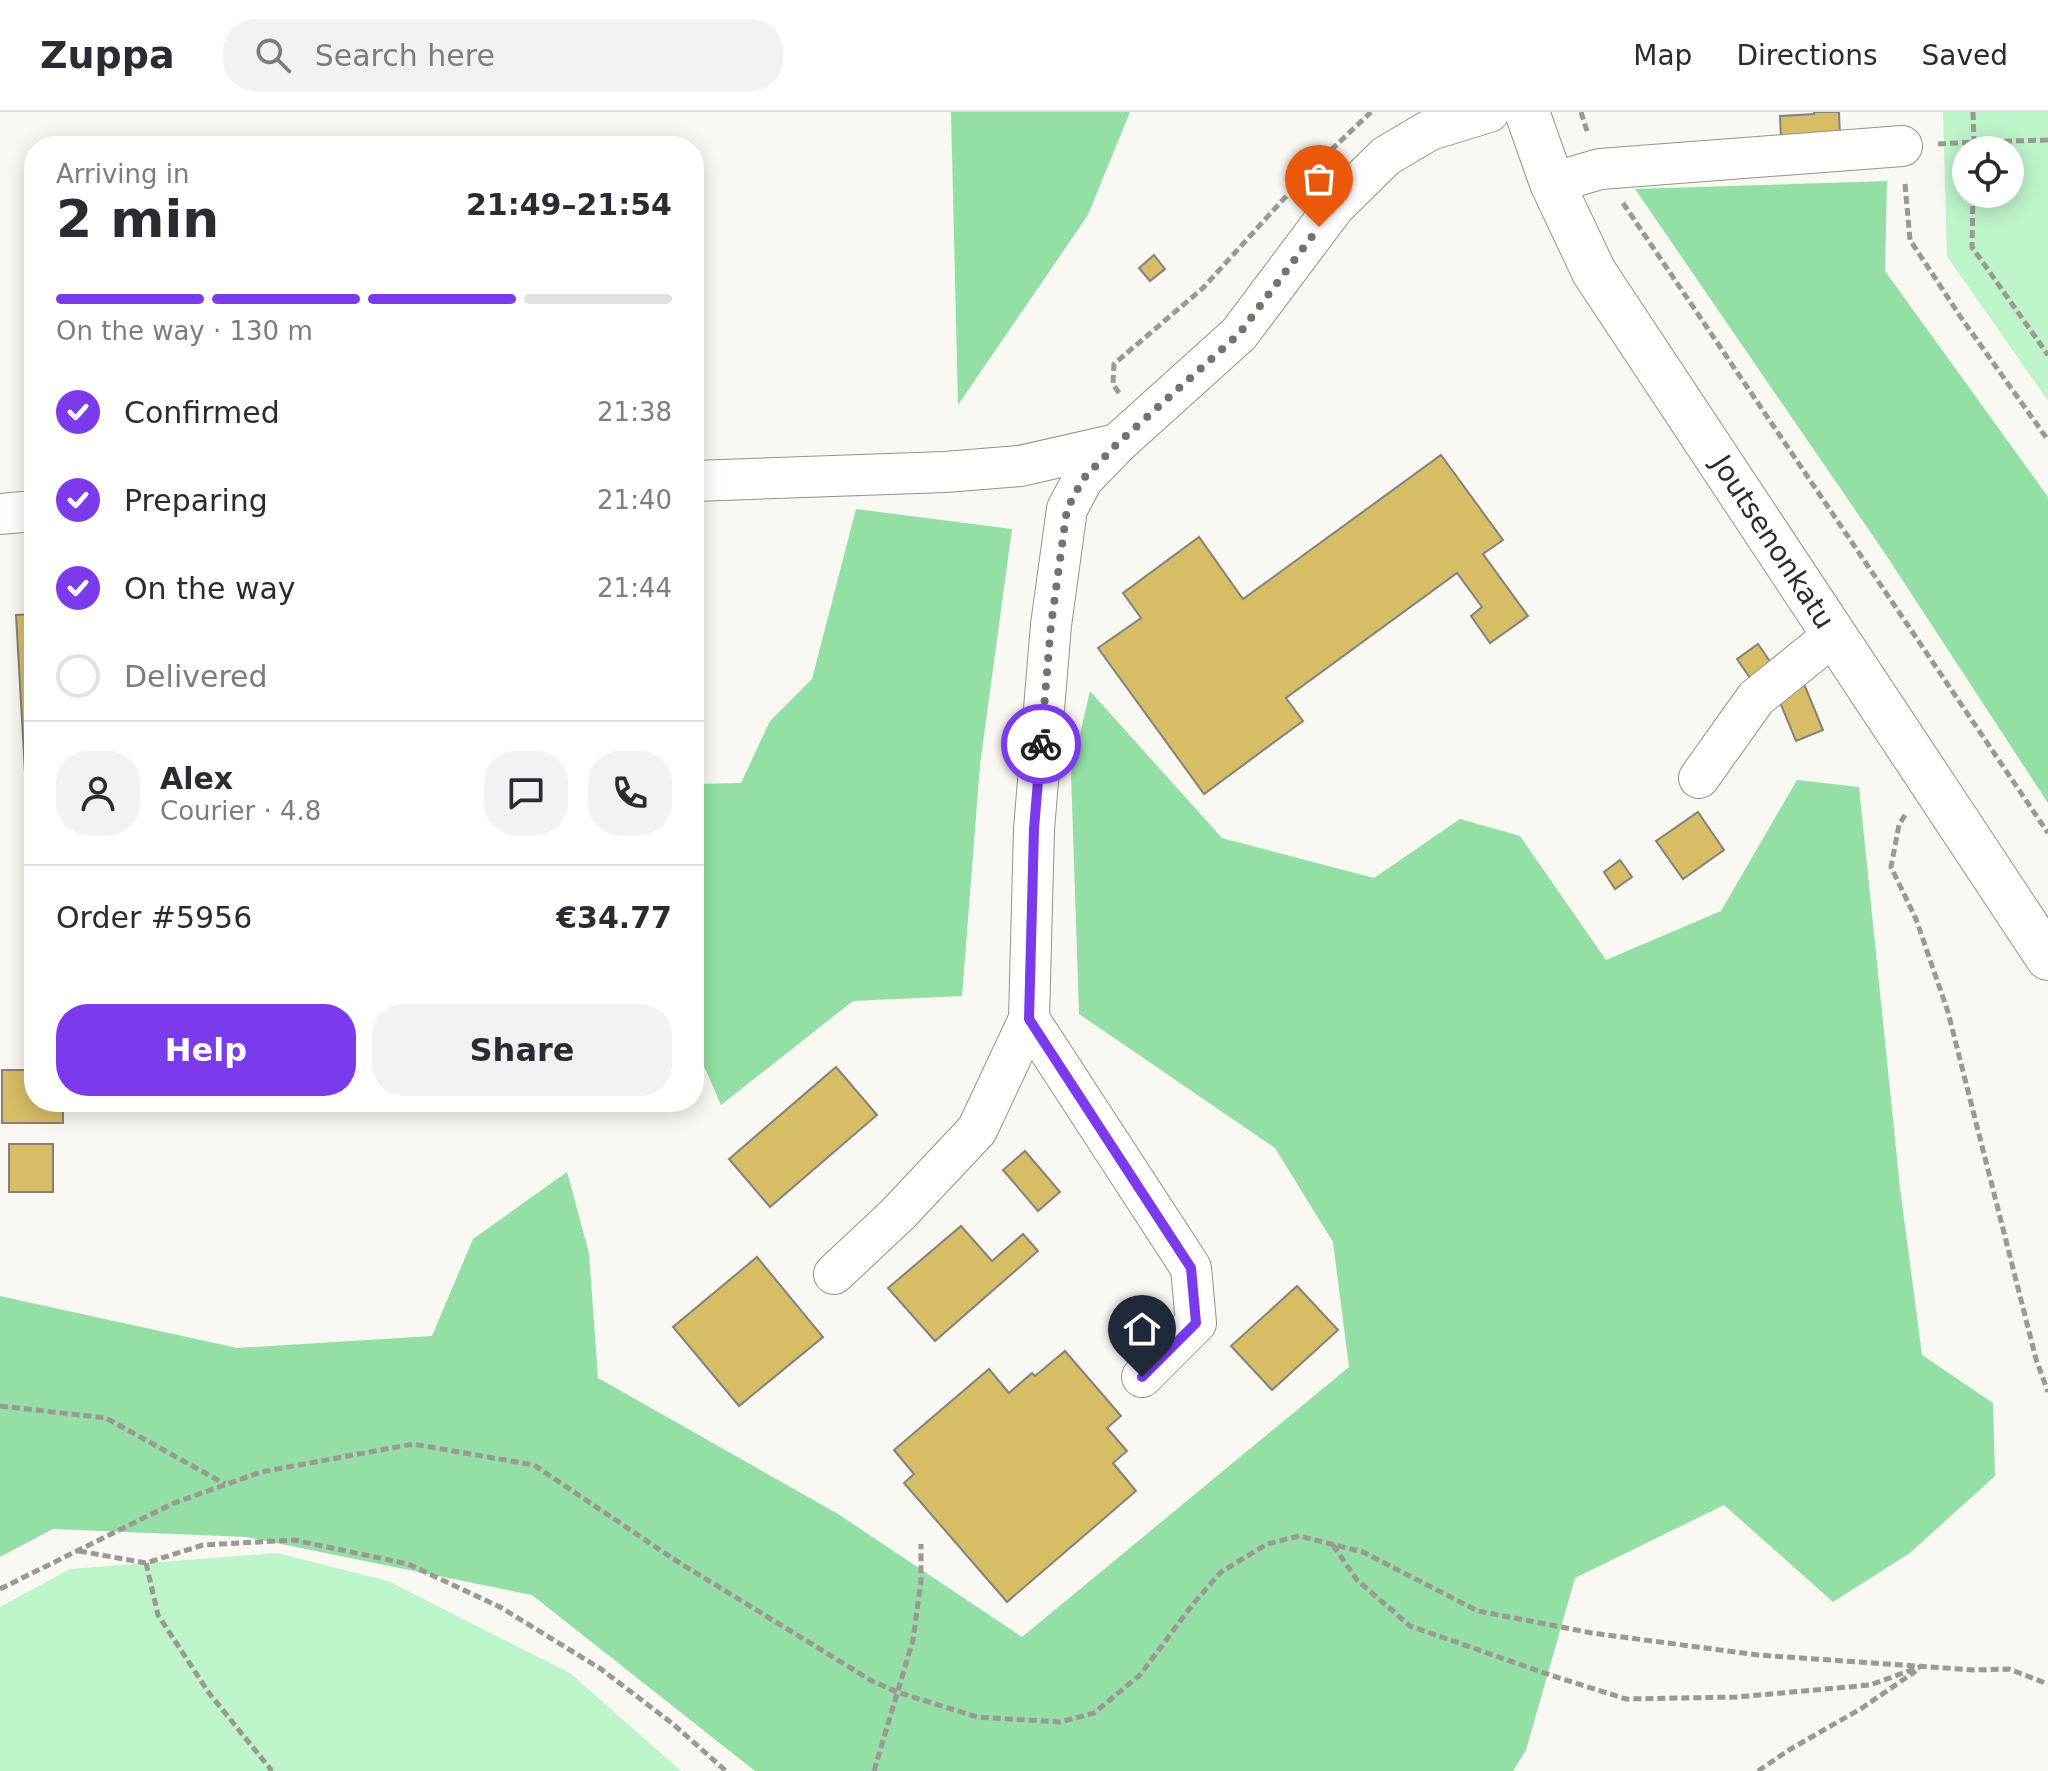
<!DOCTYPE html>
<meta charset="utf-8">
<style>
body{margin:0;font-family:"DejaVu Sans",sans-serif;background:#f2f2f3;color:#2b2b33;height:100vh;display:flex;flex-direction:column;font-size:30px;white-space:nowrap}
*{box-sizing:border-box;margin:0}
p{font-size:26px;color:#7c7c81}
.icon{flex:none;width:44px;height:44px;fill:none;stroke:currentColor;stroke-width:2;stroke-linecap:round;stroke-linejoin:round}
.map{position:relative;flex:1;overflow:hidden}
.drawer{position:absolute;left:24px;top:24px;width:680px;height:976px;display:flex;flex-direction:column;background:#fff;border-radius:32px;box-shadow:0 4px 20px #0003}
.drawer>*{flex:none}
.tools{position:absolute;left:1952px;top:24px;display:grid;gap:16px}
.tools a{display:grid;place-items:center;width:72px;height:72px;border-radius:50%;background:#fff;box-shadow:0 4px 20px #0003;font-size:40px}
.pin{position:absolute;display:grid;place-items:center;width:68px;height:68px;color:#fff;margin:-82px -34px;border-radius:50% 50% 50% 0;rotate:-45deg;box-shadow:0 0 8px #0007}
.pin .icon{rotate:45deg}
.courier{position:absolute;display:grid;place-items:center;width:80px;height:80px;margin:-40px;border:6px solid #7c3aed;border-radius:50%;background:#fff;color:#222;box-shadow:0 2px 10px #0007}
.overview em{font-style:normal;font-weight:600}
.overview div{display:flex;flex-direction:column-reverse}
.overview{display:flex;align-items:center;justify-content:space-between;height:136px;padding:0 32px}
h1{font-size:52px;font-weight:600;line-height:60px}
.bar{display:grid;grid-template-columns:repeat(4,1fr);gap:12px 8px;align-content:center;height:96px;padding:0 32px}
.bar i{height:10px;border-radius:6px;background:#e1e1e2}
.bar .current{background:#7c3aed}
.bar p{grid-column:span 4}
.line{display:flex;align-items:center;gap:20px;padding:0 32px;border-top:2px solid #e1e1e2}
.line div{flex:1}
.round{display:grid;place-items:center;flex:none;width:84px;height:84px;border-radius:32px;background:#f2f2f3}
ol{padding:0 32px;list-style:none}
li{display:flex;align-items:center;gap:24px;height:88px}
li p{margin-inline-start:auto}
li .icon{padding:8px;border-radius:50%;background:#7c3aed;color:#fff;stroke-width:4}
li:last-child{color:#7c7c81}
li i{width:44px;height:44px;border:4px solid #e1e1e2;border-radius:50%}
.button{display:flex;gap:16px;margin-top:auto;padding:16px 32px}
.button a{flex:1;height:92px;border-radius:32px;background:#7c3aed;color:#fff;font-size:32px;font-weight:600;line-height:92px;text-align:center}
.button a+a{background:#f2f2f3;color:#2b2b33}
header{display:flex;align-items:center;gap:48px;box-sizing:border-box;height:112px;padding:0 40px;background:#fff;border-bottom:2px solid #e1e1e2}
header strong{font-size:38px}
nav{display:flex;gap:44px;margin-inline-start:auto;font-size:28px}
.search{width:560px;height:72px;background:#f2f2f3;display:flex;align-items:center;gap:20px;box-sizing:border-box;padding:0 28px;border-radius:32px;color:#7c7c81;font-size:30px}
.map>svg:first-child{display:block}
.green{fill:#bef4c9;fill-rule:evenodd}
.forest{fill:#93dfa5}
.building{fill:#d6bd66;stroke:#83827c;stroke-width:2}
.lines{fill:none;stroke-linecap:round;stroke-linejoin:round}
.minor-casing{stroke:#93928c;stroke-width:42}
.major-casing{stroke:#93928c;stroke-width:46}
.path{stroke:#9a9995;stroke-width:5;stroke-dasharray:8 4;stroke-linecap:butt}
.minor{stroke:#fff;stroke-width:40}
.major{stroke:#fff;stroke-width:44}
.done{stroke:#73726f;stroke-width:8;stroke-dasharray:0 14.4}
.route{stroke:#7c3aed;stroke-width:10}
.labels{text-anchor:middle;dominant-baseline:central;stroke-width:6;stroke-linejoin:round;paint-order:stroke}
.street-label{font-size:28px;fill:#2b2a28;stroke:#fff}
</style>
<header>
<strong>Zuppa</strong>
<div class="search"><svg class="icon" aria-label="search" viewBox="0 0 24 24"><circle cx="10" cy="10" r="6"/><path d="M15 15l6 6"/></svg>Search here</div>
<nav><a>Map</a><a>Directions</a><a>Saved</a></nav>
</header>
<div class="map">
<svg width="2048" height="1659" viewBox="0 0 2048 1659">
<rect width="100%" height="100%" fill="#faf8f2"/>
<g class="green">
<path d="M1943,0H2048V289L1947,144ZM1966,38H2010V82H1966Z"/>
<polygon points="277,1441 388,1469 570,1561 681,1659 0,1659 0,1495 70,1457"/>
</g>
<g class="forest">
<polygon points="951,0 1130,0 1088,103 958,293"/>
<polygon points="1887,69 1885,159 2048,385 2048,691 1884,440 1635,77"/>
<polygon points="856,397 1012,417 980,653 962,884 853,889 721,993 694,931 694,672 741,671 770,609 812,567"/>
<polygon points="1090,579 1222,726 1374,766 1460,707 1520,724 1606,848 1721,799 1797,668 1859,675 1900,1076 1922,1243 1993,1291 1995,1364 1910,1441 1833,1490 1724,1393 1575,1466 1526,1638 1513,1659 755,1659 532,1483 246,1425 53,1417 0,1445 0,1184 237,1236 432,1224 473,1127 567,1060 589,1141 598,1266 838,1402 1022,1525 1349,1255 1333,1130 1275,1036 1079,902 1071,661"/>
</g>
<g class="building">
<polygon points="1814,0 1839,0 1840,25 1781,27 1780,4 1814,2"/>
<polygon points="1154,143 1165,157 1150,169 1139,156"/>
<polygon points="1441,343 1503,428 1483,442 1528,504 1490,531 1471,504 1482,495 1457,461 1286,586 1303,609 1204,682 1098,536 1141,506 1123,481 1199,425 1243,487"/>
<polygon points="34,502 34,677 26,678 16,503"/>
<polygon points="1758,532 1771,551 1750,566 1737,547"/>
<polygon points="1804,572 1823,618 1796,629 1777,583"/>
<polygon points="1698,700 1724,738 1683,767 1656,729"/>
<polygon points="1620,748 1632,765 1615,777 1604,760"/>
<polygon points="836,955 877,1003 770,1095 729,1047"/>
<polygon points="2,958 34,958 34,990 63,990 63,1011 2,1011"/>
<rect x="9" y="1032" width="44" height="48"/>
<polygon points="1025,1039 1060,1080 1038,1099 1003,1058"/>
<polygon points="961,1114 992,1149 1023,1122 1038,1139 935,1229 888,1176"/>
<polygon points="757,1145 823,1225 739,1294 673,1215"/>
<polygon points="1297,1174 1338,1218 1272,1278 1231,1234"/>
<polygon points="1065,1239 1121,1304 1107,1316 1127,1339 1113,1351 1136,1379 1007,1490 904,1371 914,1362 894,1338 989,1257 1009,1281 1032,1261 1035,1264"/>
</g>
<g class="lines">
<defs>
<g id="minor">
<polyline points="1552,71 1600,57 1902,34"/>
<polyline points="694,369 945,360 1020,354 1117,332"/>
<polyline points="0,402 34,399"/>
<polyline points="1699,666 1756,586 1834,523"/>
<polyline points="1029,907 1191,1156 1196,1211 1142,1265"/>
<polyline points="834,1162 898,1102 977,1018 1029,907 1034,717 1051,513 1067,397 1083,367 1117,332 1239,222 1335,94 1386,44 1430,18 1489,0"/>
</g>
<polyline id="major" points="1527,0 1552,71 1594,160 2048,846"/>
</defs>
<use href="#minor" class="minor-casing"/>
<use href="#major" class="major-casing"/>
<g class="path">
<polyline points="1581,0 1588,22"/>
<polyline points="1973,0 1974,30 2048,28"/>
<polyline points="1938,32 1974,30 1974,38"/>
<polyline points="1905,72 1910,128 1962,207 2048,328"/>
<polyline points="1973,82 1972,135 2048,243"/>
<polyline points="1623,91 2048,721"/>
<polyline points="1119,281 1113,272 1114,252 1203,176 1309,59 1371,0"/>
<polyline points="1905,703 1899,713 1891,755 1916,807 1948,900 2036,1247 2048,1280"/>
<polyline points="0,1294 106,1306 225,1372"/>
<polyline points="1333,1433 1357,1468 1410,1514 1550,1563 1626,1587 1737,1585 1870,1573 1920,1555"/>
<polyline points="79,1439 146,1451 203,1433 294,1428 408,1452 500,1495 601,1557 673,1612 726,1659"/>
<polyline points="146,1451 158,1503 209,1581 272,1659"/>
<polyline points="0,1477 174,1391 261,1360 413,1332 534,1353 675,1448 872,1569 897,1580 977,1605 1060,1610 1094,1601 1140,1563 1193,1492 1221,1460 1267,1432 1299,1424 1363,1440 1478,1499 1592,1521 1758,1543 1974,1558 2009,1557 2048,1572"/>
<polyline points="874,1659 913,1528 921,1469 921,1432"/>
<polyline points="1758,1659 1789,1638 1862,1596 1916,1559"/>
</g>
<use href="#minor" class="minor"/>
<use href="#major" class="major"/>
</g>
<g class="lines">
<polyline class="done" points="1041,632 1051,513 1067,397 1083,367 1117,332 1239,222 1319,115"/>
<polyline class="route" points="1041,632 1034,717 1029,907 1191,1156 1196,1211 1142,1265"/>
</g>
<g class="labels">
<g class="street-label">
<text transform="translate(1773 430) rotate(57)">Joutsenonkatu</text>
</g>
</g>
</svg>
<div class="tools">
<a><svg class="icon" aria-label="locate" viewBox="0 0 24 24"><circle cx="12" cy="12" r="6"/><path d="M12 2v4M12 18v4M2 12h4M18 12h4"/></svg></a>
</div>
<div class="pin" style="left:1319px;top:115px;background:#ea580c"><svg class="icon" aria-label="bag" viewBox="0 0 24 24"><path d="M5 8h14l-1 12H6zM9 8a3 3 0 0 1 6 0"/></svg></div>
<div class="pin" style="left:1142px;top:1265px;background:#1f2937"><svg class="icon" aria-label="home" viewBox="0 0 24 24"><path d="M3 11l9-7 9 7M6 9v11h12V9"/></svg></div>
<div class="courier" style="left:1041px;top:632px"><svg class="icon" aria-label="bike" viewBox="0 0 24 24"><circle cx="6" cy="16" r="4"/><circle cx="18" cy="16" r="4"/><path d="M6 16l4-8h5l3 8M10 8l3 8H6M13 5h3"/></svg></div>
<section class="drawer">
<div class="overview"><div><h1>2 min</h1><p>Arriving in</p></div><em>21:49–21:54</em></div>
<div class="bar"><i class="current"></i><i class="current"></i><i class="current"></i><i></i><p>On the way · 130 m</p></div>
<ol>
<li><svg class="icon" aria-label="check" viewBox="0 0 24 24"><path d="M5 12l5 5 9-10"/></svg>Confirmed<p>21:38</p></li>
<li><svg class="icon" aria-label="check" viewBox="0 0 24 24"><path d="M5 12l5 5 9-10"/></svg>Preparing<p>21:40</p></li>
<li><svg class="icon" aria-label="check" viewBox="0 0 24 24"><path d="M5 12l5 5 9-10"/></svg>On the way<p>21:44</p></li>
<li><i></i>Delivered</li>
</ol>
<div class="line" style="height:144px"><a class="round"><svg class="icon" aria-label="person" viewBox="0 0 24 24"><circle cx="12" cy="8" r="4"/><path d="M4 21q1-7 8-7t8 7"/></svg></a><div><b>Alex</b><p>Courier · 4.8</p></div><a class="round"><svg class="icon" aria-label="chat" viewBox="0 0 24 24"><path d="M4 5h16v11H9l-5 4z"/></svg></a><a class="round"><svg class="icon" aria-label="phone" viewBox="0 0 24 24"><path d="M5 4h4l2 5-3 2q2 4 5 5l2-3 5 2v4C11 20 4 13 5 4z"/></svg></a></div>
<div class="line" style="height:104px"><div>Order #5956</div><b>€34.77</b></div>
<div class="button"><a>Help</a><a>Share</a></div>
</section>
</div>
